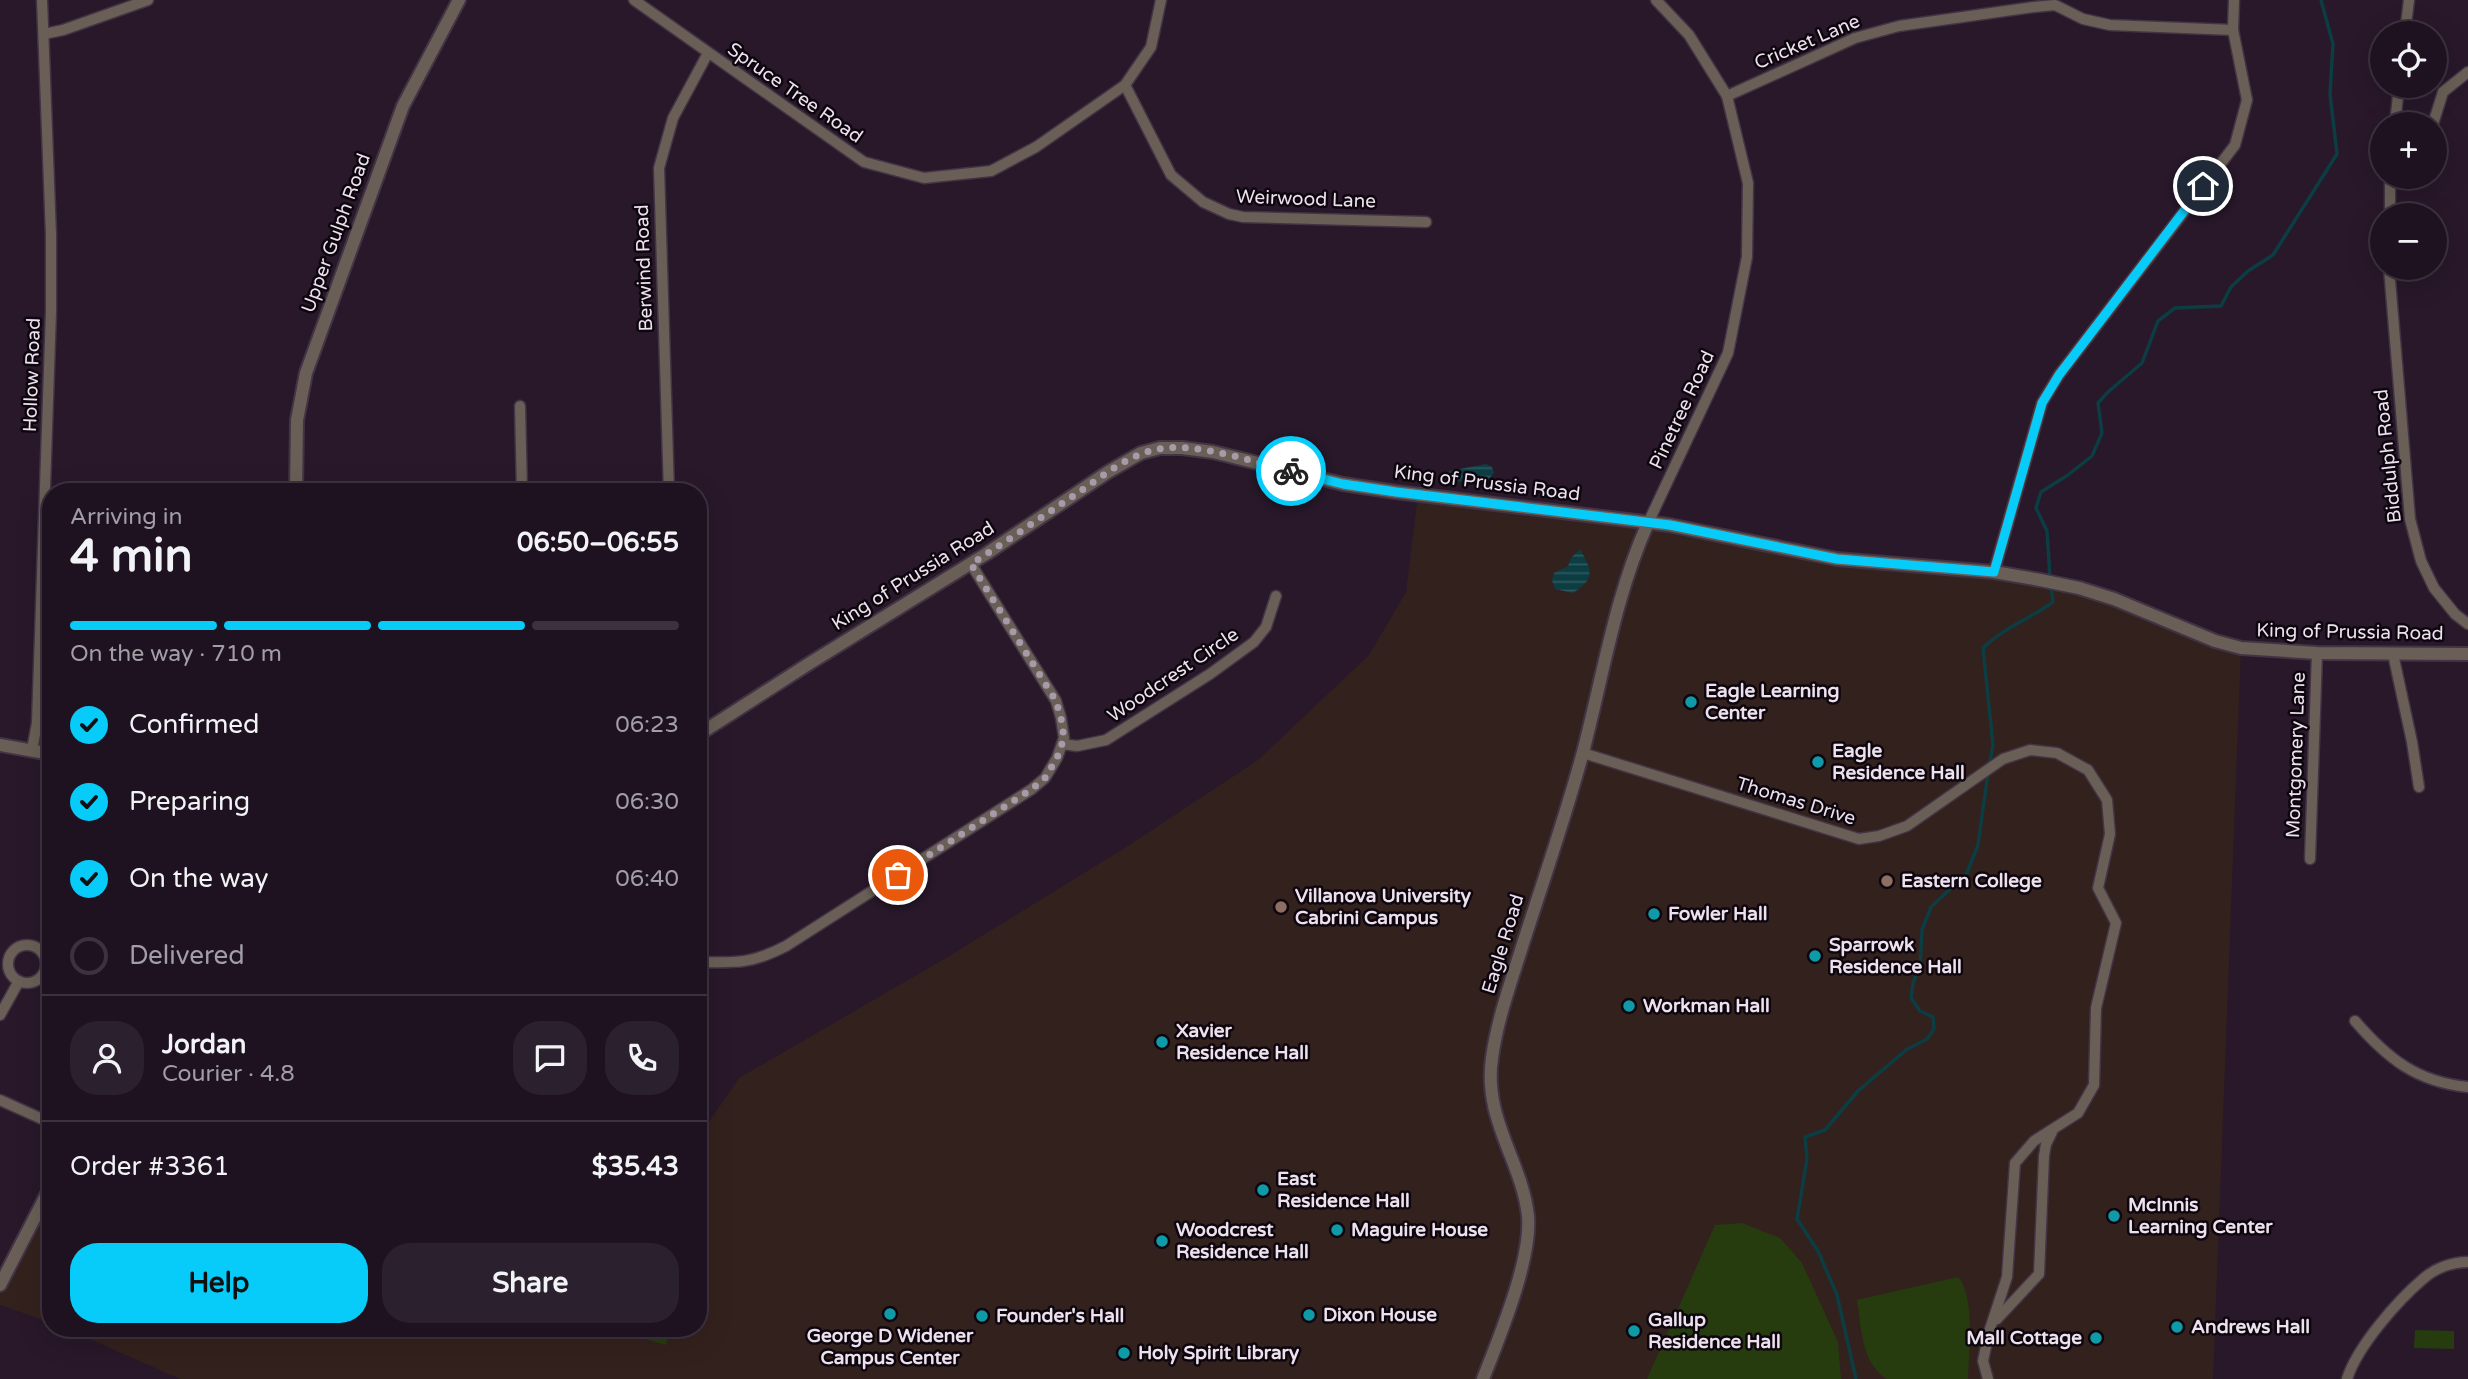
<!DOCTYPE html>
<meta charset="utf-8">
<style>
body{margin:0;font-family:"Varela Round",sans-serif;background:#2b202d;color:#f1f3f6;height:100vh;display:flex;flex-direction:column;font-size:26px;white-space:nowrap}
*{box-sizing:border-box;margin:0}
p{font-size:23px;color:#a19ea5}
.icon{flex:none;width:38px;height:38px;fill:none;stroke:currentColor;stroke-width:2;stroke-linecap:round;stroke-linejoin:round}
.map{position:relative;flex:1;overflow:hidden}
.details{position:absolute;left:42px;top:483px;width:665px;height:854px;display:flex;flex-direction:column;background:#1e1220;border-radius:28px;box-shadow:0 7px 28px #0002,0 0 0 2px #3c323e}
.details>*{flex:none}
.tools{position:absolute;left:2370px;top:21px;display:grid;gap:14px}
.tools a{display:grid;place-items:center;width:77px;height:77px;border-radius:50%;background:#1e1220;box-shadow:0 7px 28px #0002,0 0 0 2px #3c323e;font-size:35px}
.pin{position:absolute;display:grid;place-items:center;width:60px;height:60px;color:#fff;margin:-30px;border:4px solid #fff;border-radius:50%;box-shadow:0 2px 7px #0007}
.courier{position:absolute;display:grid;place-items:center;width:70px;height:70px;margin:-35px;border:5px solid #07cbf9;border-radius:50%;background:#fff;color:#222;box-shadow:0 2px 9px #0007}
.head em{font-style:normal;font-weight:700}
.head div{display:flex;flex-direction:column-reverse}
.head{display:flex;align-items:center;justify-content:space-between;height:119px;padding:0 28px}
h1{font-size:46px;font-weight:700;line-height:52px}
.bar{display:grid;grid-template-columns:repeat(4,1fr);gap:10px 7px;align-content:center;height:84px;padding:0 28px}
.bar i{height:9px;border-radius:5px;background:#3c323e}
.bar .current{background:#07cbf9}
.bar p{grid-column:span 4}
.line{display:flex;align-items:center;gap:18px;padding:0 28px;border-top:2px solid #3c323e}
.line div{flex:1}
.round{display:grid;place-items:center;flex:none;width:74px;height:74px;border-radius:28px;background:#2b202d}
ol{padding:0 28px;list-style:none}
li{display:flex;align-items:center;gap:21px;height:77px}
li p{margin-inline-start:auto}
li .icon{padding:7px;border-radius:50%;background:#07cbf9;color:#111;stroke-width:4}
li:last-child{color:#a19ea5}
li i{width:38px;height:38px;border:4px solid #3c323e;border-radius:50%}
.cta{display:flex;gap:14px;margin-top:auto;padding:14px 28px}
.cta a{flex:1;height:80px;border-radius:28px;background:#07cbf9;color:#111;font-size:28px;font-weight:700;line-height:80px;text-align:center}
.cta a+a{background:#2b202d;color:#f1f3f6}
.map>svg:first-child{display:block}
.education{fill:#33211d}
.green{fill:#263c0f}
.water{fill:url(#water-rules)}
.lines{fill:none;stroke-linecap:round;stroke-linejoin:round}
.stream{stroke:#0b3d43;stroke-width:3.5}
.minor-casing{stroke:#433445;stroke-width:13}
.tertiary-casing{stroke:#433445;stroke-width:16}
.minor{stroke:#695f56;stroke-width:10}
.tertiary{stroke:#695f56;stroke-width:12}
.done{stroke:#a79ba9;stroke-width:7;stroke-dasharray:0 12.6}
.route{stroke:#07cbf9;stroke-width:9}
.culture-dot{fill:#0f9aa8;stroke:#0d060e;stroke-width:2.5}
.education-dot{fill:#8d6e63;stroke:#0d060e;stroke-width:2.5}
.labels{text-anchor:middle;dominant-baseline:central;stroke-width:5;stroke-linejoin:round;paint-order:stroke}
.street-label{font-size:19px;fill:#ece1ed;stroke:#0d060e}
.poi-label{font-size:19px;font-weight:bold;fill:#ece1ed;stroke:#0d060e;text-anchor:start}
</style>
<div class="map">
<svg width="2468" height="1379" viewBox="0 0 2468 1379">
<defs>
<pattern id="water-rules" width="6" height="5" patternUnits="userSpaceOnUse" patternTransform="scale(1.75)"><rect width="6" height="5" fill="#0b3d43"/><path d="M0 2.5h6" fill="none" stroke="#2f595e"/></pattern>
</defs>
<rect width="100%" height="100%" fill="#28182a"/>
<g class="education">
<polygon points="1418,495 1620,519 1837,559 2040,580 2241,648 2213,1379 180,1379 65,1328 698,1328 698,1138 739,1078 946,958 1128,846 1258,760 1369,655 1406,592"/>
<polygon points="51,1187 51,1323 0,1305 0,1285"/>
</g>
<g class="green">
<polygon points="1742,1223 1780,1238 1802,1263 1838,1342 1841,1379 1647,1379 1715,1225"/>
<path d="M1958,1277C1975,1295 1969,1354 1968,1379H1886C1860,1360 1862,1328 1857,1300Z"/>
<polygon points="607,1328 671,1328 666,1345"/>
<polygon points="2415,1330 2454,1331 2454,1349 2414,1348"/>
</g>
<g class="water">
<polygon points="1486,464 1492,467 1494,473 1488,480 1460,482 1447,476 1449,471"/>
<path d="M1580,549C1591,569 1597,578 1573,593L1555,589L1552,580L1554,573L1568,566L1571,558Z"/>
</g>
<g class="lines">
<g class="stream">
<polyline points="2050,578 2047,531 2036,508 2041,492 2068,475 2092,456 2102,433 2098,403 2108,392 2142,363 2158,321 2175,308 2221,306 2231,287 2248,271 2273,255 2337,154 2330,94 2333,44 2321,0"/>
<path d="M1989,766L1993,745L1983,648C2003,628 2030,619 2053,602L2051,585"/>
<polyline points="1856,1379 1837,1295 1818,1251 1797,1219 1807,1159 1805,1137 1825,1130 1858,1091 1906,1050 1927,1039 1934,1029 1933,1017 1920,1011 1911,998 1913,983 1920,966 1922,930 1931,907 1967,873 1978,845 1988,773"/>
</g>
<defs>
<g id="minor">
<polyline points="634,0 864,162 924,178 991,171 1036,147 1125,85 1151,47 1161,0"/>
<polyline points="2405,33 2409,0"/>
<polyline points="44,34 63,30 148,0"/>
<polyline points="1125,85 1171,175 1203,202 1229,214 1243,217 1426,222"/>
<polyline points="1727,96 1855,38 1899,26 2034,7 2055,5 2083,19 2110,25 2233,30"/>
<polyline points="2395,124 2399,86"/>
<polyline points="2433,124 2443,92 2468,72"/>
<polyline points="2390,215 2390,177"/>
<polyline points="2389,268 2410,519 2421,561 2434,588 2455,614 2468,624"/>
<polyline points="520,406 522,492"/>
<polyline points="669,492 659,168 673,118 708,53"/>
<polyline points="1648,523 1728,353 1747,257 1748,183 1727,96 1689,35 1656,0"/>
<polyline points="1994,572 2042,403 2059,375 2235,145 2247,100 2233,30 2234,0"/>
<polyline points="2393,654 2412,742 2419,787"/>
<polyline points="1062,744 1077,746 1106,740 1210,674 1254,642 1266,627 1276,596"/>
<polyline points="32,750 37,723 51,311 51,235 42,0"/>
<polyline points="1583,753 1859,839 1879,836 1907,826 2003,759 2030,750 2057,753 2088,770 2107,800 2110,834 2098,888 2116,923 2096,1008 2094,1085 2078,1113 2034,1141 2015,1163 2007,1277 1989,1332 1983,1361 1988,1379"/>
<polyline points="2310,859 2317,653"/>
<circle cx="27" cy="964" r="19"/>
<path d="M698,962C737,963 751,964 786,946L1032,789L1045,778L1057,758L1064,738L1061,718L1056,701L971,564"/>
<polyline points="0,1015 19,981"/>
<path d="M2355,1021C2388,1059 2417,1082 2468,1087"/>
<polyline points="0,1100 51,1123"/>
<polyline points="1997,1319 2039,1274 2044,1156 2046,1144 2052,1132"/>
<path d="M2347,1379C2357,1347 2397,1301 2423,1279C2435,1268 2452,1262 2468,1262"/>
</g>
<g id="tertiary">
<polyline points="296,492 297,420 306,373 403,106 459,0"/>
<polyline points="698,735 810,663 986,554 1108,472 1141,453 1160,448 1182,448 1213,452 1343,484 1396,492 1669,525 1837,559 1994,572 2040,580 2079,588 2114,599 2215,641 2241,648 2317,653 2468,654"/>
<polyline points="0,745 51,754"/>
<polyline points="0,1285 51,1186"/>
<path d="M1483,1379C1499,1338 1532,1259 1528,1216C1522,1161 1483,1119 1492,1058C1497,1021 1510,985 1521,950C1542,884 1565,819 1583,752C1603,676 1615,596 1648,523"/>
</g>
</defs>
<use href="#minor" class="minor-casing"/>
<use href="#tertiary" class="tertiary-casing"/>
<use href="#minor" class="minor"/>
<use href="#tertiary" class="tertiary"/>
</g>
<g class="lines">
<path class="done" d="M898,875L1032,789L1045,778L1057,758L1064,738L1061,718L1056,701L971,564C1007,541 1043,516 1079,492C1103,476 1129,454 1159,449C1198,442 1253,462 1291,471"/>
<polyline class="route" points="1291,471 1343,484 1396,492 1670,525 1837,559 1994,572 2042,403 2059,375 2203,186"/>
</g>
<g class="culture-dot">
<circle cx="1691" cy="702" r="7"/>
<circle cx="1818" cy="762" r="7"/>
<circle cx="1654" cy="914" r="7"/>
<circle cx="1815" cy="956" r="7"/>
<circle cx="1629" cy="1006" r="7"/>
<circle cx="1162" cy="1042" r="7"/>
<circle cx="1263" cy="1190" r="7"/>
<circle cx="2114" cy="1216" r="7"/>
<circle cx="1337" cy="1230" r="7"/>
<circle cx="1162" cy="1241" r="7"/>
<circle cx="890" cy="1314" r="7"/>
<circle cx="1309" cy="1315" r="7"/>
<circle cx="982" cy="1316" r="7"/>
<circle cx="2177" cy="1327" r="7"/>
<circle cx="1634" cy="1331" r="7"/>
<circle cx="2096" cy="1338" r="7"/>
<circle cx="1124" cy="1353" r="7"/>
</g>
<g class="education-dot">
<circle cx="1887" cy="881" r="7"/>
<circle cx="1281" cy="907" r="7"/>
</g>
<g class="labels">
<g class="street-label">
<text transform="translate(1807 42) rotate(-23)">Cricket Lane</text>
<text transform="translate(795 93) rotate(35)">Spruce Tree Road</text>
<text transform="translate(1306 199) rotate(2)">Weirwood Lane</text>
<text transform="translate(336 233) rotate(-70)">Upper Gulph Road</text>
<text transform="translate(644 268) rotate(-92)">Berwind Road</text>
<text transform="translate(32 375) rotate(-88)">Hollow Road</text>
<text transform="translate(1682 410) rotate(-65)">Pinetree Road</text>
<text transform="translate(2388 456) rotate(-96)">Biddulph Road</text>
<text transform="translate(1487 483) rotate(7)">King of Prussia Road</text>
<text transform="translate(913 576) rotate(-32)">King of Prussia Road</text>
<text transform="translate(2350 632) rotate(1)">King of Prussia Road</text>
<text transform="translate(1173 675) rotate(-34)">Woodcrest Circle</text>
<text transform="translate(2296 755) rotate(-88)">Montgomery Lane</text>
<text transform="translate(1796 801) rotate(17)">Thomas Drive</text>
<text transform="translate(1503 944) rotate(-73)">Eagle Road</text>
</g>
<g class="poi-label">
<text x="1705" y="691">Eagle Learning<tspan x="1705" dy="22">Center</tspan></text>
<text x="1832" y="751">Eagle<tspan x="1832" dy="22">Residence Hall</tspan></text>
<text x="1901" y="881">Eastern College</text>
<text x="1295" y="896">Villanova University<tspan x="1295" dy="22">Cabrini Campus</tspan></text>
<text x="1668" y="914">Fowler Hall</text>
<text x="1829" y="945">Sparrowk<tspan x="1829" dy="22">Residence Hall</tspan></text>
<text x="1643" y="1006">Workman Hall</text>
<text x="1176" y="1031">Xavier<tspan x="1176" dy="22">Residence Hall</tspan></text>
<text x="1277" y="1179">East<tspan x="1277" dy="22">Residence Hall</tspan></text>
<text x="2128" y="1205">McInnis<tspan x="2128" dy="22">Learning Center</tspan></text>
<text x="1176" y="1230">Woodcrest<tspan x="1176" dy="22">Residence Hall</tspan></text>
<text x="1351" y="1230">Maguire House</text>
<text x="1323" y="1315">Dixon House</text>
<text x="996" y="1316">Founder's Hall</text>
<text x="1648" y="1320">Gallup<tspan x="1648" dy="22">Residence Hall</tspan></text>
<text x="2191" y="1327">Andrews Hall</text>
<text x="890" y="1336" text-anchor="middle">George D Widener<tspan x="890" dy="22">Campus Center</tspan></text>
<text x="2082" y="1338" text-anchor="end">Mall Cottage</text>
<text x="1138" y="1353">Holy Spirit Library</text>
</g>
</g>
</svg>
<div class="tools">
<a><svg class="icon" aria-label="locate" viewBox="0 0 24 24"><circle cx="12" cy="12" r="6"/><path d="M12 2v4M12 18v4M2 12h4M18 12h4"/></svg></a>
<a>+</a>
<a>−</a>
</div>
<div class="pin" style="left:898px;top:875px;background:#ea580c"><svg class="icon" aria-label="bag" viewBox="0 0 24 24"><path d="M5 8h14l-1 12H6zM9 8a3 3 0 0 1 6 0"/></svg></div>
<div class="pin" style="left:2203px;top:186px;background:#1f2937"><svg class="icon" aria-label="home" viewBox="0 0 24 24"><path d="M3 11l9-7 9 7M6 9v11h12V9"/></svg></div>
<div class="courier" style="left:1291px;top:471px"><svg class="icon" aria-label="bike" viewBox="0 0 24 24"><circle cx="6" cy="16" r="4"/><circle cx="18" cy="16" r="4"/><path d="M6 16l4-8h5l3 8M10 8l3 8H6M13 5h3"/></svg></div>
<section class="details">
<div class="head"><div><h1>4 min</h1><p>Arriving in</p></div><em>06:50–06:55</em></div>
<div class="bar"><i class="current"></i><i class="current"></i><i class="current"></i><i></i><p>On the way · 710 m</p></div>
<ol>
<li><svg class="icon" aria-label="check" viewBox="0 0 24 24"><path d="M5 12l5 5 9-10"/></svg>Confirmed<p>06:23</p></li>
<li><svg class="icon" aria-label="check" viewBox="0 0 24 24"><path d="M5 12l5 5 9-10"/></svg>Preparing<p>06:30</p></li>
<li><svg class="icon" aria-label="check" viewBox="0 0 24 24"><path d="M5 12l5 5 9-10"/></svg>On the way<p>06:40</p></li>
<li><i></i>Delivered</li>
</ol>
<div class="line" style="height:126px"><a class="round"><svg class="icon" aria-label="person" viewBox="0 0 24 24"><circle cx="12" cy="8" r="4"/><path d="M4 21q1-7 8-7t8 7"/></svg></a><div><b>Jordan</b><p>Courier · 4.8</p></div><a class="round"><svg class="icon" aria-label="chat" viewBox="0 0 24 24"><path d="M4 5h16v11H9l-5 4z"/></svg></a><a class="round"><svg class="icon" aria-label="phone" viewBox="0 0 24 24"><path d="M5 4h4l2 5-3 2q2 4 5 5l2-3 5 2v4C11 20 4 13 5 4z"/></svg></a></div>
<div class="line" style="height:91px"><div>Order #3361</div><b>$35.43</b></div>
<div class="cta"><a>Help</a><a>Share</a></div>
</section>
</div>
